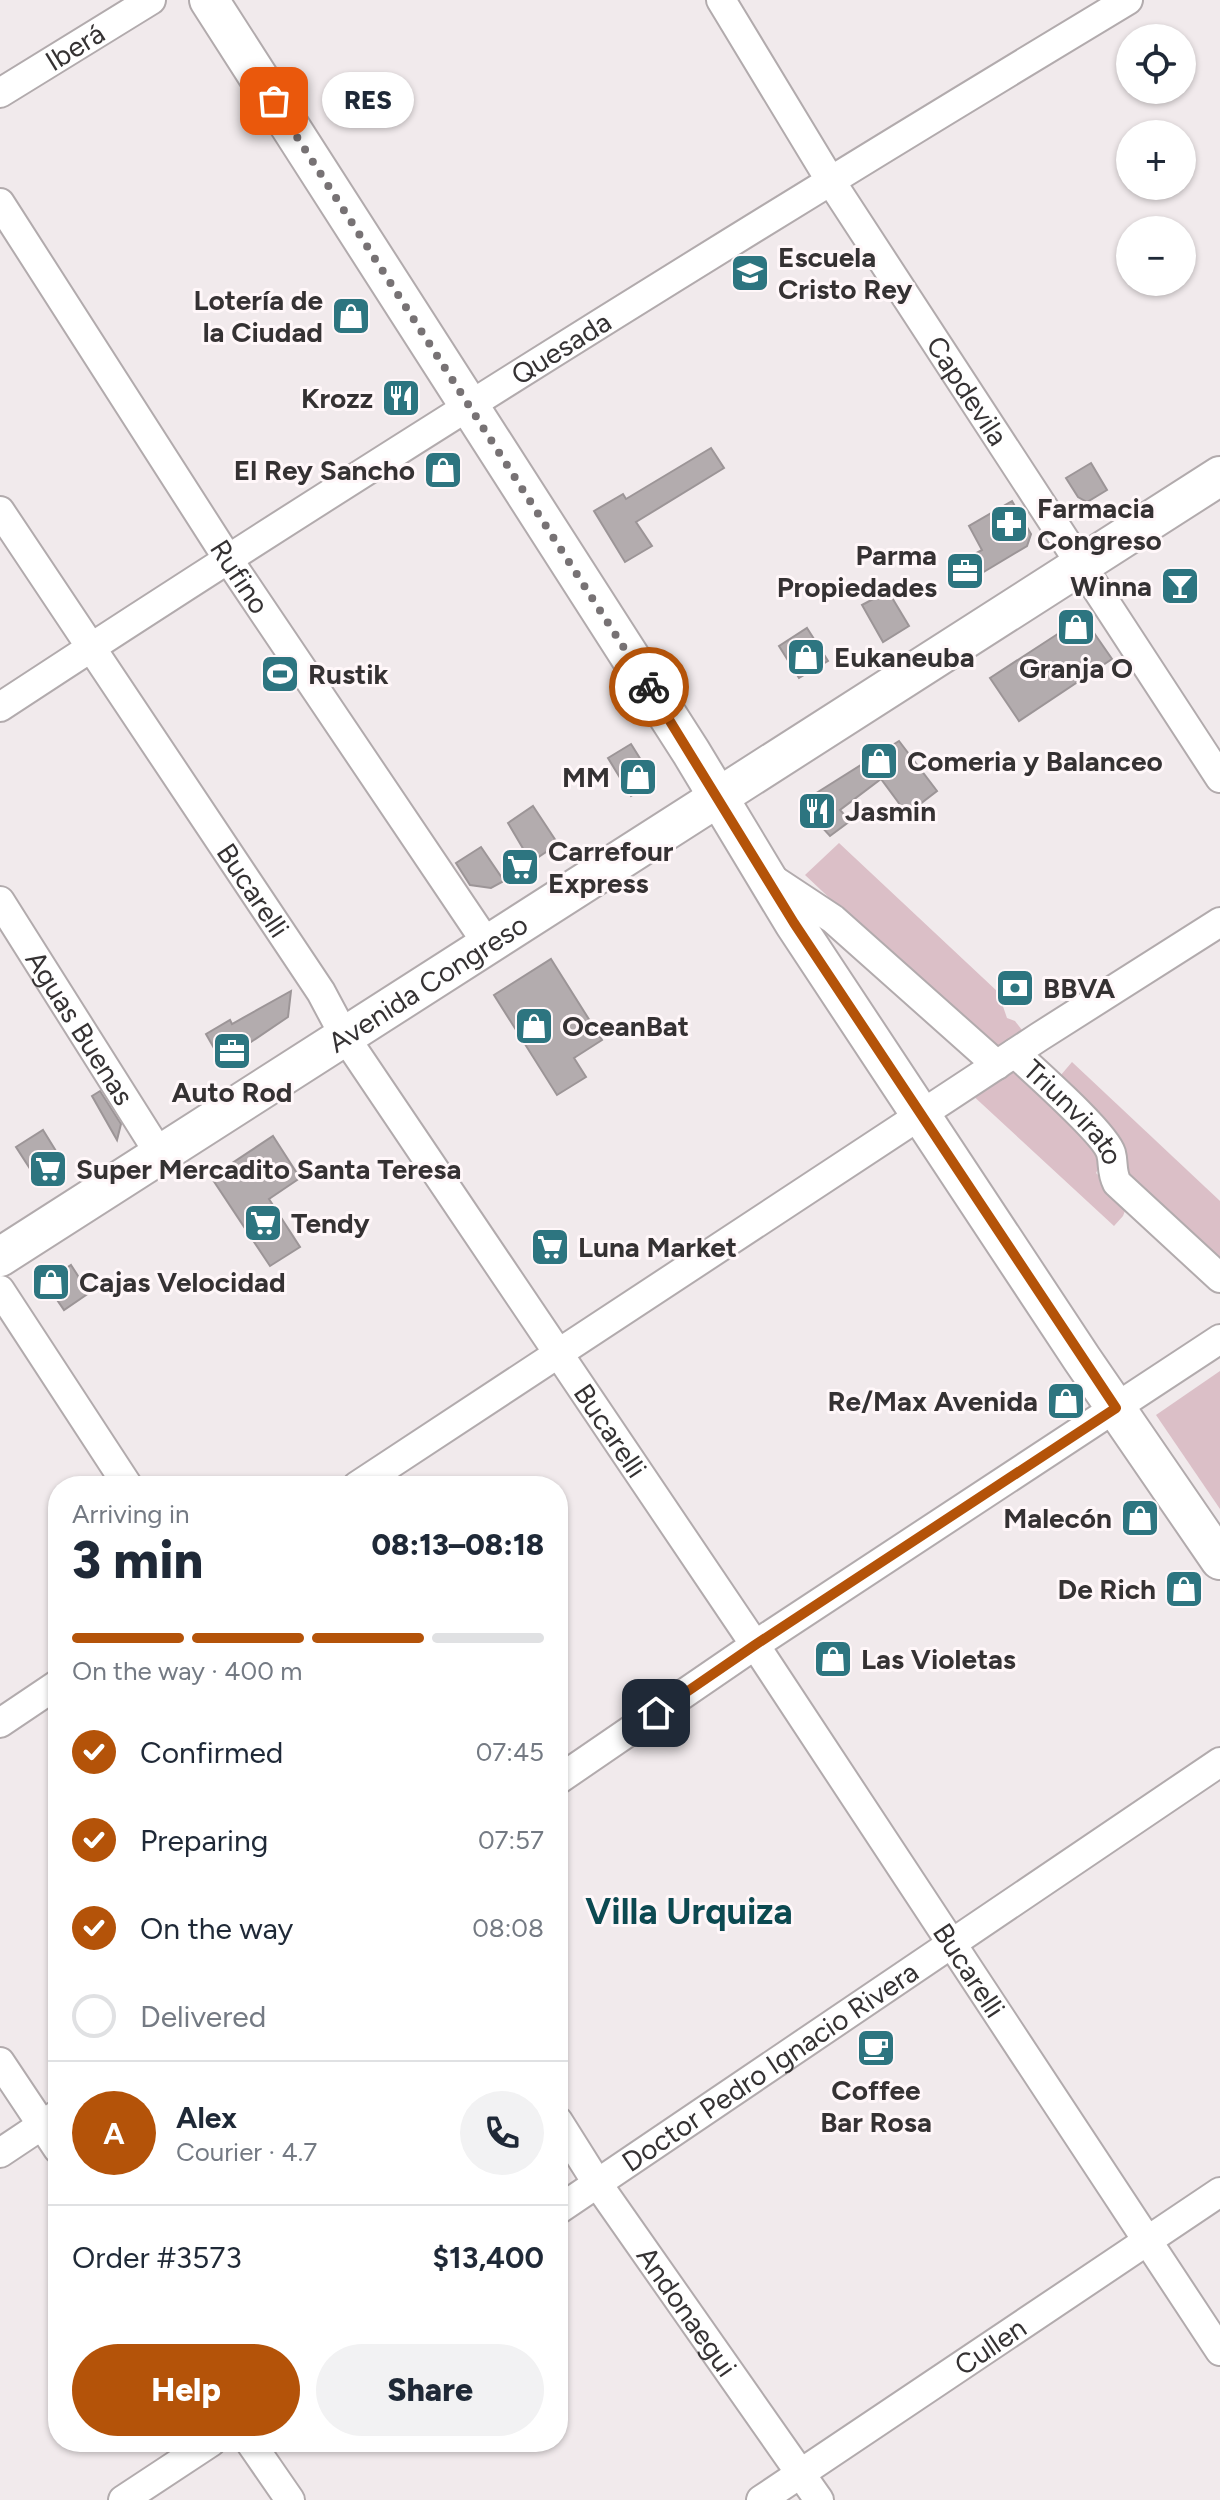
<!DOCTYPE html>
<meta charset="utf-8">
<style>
body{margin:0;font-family:Figtree,sans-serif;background:#f2f2f3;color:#1f2937;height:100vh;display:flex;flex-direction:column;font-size:30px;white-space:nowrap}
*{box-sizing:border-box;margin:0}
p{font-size:26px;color:#747a83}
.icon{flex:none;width:44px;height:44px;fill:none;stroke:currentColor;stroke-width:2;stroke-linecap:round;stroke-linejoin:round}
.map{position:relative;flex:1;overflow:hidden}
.panel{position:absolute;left:48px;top:1476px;width:520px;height:976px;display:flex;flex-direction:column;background:#fff;border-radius:32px;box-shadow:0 2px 6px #0004}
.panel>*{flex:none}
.buttons{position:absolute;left:1116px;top:24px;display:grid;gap:16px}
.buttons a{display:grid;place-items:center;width:80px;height:80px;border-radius:50%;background:#fff;box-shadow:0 2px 6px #0004;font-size:40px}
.pin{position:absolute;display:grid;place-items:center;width:68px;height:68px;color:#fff;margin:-34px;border-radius:16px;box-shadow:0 4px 12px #0006}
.courier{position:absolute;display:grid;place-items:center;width:80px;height:80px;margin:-40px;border:6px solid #b45309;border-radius:50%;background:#fff;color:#222;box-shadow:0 2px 10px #0007}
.bubble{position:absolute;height:56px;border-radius:28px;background:#fff;box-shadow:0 2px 6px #0004;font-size:26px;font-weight:800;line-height:56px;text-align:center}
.summary em{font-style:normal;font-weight:800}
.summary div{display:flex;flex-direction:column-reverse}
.summary{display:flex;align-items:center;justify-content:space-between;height:136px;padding:0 24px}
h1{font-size:52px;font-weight:800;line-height:60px}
.bar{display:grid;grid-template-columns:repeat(4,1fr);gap:12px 8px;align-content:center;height:96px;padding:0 24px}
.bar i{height:10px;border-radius:6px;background:#e0e1e3}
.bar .on{background:#b45309}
.bar p{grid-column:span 4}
.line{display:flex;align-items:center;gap:20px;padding:0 24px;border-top:2px solid #e0e1e3}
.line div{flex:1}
.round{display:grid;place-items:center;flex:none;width:84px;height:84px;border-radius:42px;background:#f2f2f3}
ol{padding:0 24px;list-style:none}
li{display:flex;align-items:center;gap:24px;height:88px}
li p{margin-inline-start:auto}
li .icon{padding:8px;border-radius:50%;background:#b45309;color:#fff;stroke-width:4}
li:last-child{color:#747a83}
li i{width:44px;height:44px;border:4px solid #e0e1e3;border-radius:50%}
.action{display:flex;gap:16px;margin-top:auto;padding:16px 24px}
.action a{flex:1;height:92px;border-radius:48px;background:#b45309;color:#fff;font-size:32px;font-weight:800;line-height:92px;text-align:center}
.action a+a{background:#f2f2f3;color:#1f2937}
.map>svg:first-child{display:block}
.green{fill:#dbbfc7}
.building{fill:#b3acae;stroke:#9c9597;stroke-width:2}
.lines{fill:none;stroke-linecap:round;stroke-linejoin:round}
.minor-casing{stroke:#b2abad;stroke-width:32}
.secondary-casing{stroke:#b2abad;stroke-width:42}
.minor{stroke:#fff;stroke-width:28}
.secondary{stroke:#fff;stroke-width:38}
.done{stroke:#777274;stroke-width:8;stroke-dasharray:0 14.4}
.route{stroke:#b45309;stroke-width:10}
.labels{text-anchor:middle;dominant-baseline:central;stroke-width:6;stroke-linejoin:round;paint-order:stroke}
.street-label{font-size:28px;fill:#353233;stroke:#fff7f9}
.poi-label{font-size:28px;font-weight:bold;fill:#353233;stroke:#fff7f9;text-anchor:start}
.district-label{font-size:36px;font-weight:bold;fill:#0b4951;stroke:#fff7f9}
</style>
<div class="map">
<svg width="1220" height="2500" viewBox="0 0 1220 2500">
<rect width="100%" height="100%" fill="#f1eaec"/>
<g class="green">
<polygon points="839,843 998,992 1007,1018 1015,1021 1025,1034 1012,1045 990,1049 805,875"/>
<polygon points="1072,1062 1220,1201 1220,1263 1126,1178 1055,1082"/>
<polygon points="1011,1070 1022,1073 1104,1158 1096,1173 1128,1203 1123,1216 1114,1226 969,1092"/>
<polygon points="1220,1371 1220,1509 1156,1415"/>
</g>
<g class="building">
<polygon points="711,448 724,468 636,522 652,546 625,562 594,511 623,494 626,499"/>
<polygon points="1091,463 1107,490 1087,502 1078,497 1066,478"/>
<polygon points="1012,501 1031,534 1027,546 962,585 951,567 982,550 969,526"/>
<polygon points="888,591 909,626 883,642 862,605"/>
<polygon points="1073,624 1092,630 1112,659 1019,721 990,678"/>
<polygon points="807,628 828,661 799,678 779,646"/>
<polygon points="899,741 937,791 907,814 881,779 840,810 850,821 830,836 810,814 810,797"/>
<polygon points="631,744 651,776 648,786 631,796 608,758"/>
<polygon points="533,806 558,844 531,862 508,823"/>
<polygon points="481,847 504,881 491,888 470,885 456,863"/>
<polygon points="551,959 602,1040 574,1058 586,1077 557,1095 494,995"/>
<polygon points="291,991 288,1017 245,1046 248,1050 223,1064 206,1034 230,1020 232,1024"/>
<polygon points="100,1091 121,1124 117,1140 92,1096"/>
<polygon points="43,1130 64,1164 38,1181 16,1147"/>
<polygon points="273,1136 300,1178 269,1199 300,1247 270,1266 211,1177"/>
<polygon points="71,1265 89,1293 64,1310 45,1282"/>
</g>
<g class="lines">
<defs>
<g id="minor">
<path id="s1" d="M721,0L830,180L1220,778"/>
<path id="s2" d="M0,93L151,0"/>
<path id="s3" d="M0,203L228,559L488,945"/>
<path id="s4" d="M0,511L321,992L345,1037L755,1645L1220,2351"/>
<path id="s5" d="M0,707C371,464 748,229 1128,0"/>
<polyline points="771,878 833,919 997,1065"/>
<path id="s6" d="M0,901L159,1153"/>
<path id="s7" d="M1015,1053C1034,1071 1105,1133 1111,1153C1114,1164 1111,1171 1117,1183L1220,1278"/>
<polyline points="0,1290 128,1486"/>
<polyline points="357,1486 1039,1037 1220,922"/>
<polyline points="0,1723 58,1684"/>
<polyline points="558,1780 755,1645 1220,1339"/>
<polyline points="0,2062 58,2149"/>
<path id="s8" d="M558,2121L597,2183L819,2500"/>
<polyline points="0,2153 57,2115"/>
<path id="s9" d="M558,2210L1220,1762"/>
<polyline points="250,2442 290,2500"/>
<polyline points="123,2500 211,2442"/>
<path id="s10" d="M761,2500L1220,2192"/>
</g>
<g id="secondary">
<polyline points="209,0 691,752 794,923 1082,1359 1220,1560"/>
<path id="s11" d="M0,1257L1220,476"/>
</g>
</defs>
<use href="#minor" class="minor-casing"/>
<use href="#secondary" class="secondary-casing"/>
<use href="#minor" class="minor"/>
<use href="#secondary" class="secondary"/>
</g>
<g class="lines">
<polyline class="done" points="274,101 649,687"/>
<polyline class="route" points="649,687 794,923 1116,1408 755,1645 656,1713"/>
</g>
<defs>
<symbol id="school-square" viewBox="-11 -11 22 22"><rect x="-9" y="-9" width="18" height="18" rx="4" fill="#2d7580" stroke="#fff7f9"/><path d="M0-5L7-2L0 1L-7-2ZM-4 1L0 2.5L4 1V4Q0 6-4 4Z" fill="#fff"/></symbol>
<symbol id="shop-square" viewBox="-11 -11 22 22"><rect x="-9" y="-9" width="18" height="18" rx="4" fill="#2d7580" stroke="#fff7f9"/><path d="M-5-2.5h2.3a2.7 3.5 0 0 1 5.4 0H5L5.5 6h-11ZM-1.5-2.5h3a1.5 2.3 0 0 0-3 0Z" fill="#fff"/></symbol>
<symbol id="restaurant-square" viewBox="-11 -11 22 22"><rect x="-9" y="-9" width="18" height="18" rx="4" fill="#2d7580" stroke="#fff7f9"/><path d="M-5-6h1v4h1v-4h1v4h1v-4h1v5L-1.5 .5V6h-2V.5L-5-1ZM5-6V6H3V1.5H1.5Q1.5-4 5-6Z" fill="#fff"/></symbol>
<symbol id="pharmacy-square" viewBox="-11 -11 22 22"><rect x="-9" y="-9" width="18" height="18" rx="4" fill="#2d7580" stroke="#fff7f9"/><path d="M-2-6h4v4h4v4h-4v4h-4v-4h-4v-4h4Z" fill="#fff"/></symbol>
<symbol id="office-square" viewBox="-11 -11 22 22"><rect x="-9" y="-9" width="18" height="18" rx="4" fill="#2d7580" stroke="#fff7f9"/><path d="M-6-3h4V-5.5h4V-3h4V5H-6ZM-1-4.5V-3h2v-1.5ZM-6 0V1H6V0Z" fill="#fff"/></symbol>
<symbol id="bar-square" viewBox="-11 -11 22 22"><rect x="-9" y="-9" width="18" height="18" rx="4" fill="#2d7580" stroke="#fff7f9"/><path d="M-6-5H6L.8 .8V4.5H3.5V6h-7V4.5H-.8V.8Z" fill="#fff"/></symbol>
<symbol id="stadium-square" viewBox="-11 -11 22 22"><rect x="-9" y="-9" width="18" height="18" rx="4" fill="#2d7580" stroke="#fff7f9"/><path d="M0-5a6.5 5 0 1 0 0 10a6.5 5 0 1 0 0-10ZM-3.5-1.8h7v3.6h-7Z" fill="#fff"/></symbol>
<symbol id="supermarket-square" viewBox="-11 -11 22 22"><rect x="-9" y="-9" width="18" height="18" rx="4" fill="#2d7580" stroke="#fff7f9"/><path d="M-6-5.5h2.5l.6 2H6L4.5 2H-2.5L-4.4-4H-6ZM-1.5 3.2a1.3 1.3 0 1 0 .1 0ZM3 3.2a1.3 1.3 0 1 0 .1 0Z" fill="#fff"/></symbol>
<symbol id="bank-square" viewBox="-11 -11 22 22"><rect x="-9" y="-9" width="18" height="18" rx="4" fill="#2d7580" stroke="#fff7f9"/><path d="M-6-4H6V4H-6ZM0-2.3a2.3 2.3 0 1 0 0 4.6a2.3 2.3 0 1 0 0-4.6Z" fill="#fff"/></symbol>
<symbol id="cafe-square" viewBox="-11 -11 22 22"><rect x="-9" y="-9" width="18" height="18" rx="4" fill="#2d7580" stroke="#fff7f9"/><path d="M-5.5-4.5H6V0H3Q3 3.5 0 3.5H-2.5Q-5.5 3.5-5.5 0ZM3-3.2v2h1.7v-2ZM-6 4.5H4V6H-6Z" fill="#fff"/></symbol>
</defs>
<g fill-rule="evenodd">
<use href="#school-square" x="728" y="251" width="44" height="44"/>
<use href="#shop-square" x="329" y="294" width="44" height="44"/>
<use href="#restaurant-square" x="379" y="376" width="44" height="44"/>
<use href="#shop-square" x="421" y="448" width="44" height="44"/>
<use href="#pharmacy-square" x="987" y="502" width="44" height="44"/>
<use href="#office-square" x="943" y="549" width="44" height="44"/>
<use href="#bar-square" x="1158" y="564" width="44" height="44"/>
<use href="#shop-square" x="1054" y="605" width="44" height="44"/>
<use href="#shop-square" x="784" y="635" width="44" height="44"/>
<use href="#stadium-square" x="258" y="652" width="44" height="44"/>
<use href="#shop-square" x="857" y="739" width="44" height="44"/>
<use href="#shop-square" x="616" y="755" width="44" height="44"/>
<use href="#restaurant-square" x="795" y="789" width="44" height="44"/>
<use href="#supermarket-square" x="498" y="845" width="44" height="44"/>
<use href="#bank-square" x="993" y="966" width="44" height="44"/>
<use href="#shop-square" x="512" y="1004" width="44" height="44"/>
<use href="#office-square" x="210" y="1029" width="44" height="44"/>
<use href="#supermarket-square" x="26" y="1147" width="44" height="44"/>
<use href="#supermarket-square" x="241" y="1201" width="44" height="44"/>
<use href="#supermarket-square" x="528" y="1225" width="44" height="44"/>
<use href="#shop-square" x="29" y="1260" width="44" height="44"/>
<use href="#shop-square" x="1044" y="1379" width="44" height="44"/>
<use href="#shop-square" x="1118" y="1496" width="44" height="44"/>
<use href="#shop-square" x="1162" y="1567" width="44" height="44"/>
<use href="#shop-square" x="811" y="1637" width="44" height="44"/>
<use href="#cafe-square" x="854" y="2026" width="44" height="44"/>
</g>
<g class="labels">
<g class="street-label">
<text stroke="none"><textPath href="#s2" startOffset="88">Iberá</textPath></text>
<text stroke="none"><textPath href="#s5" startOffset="666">Quesada</textPath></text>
<text stroke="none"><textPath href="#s1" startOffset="462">Capdevila</textPath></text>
<text stroke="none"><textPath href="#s3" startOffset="444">Rufino</textPath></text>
<text stroke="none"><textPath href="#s4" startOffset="456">Bucarelli</textPath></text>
<text stroke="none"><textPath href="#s11" startOffset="508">Avenida Congreso</textPath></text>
<text stroke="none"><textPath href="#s6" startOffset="150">Aguas Buenas</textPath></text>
<text stroke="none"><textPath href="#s7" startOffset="84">Triunvirato</textPath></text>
<text stroke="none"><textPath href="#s4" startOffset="1104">Bucarelli</textPath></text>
<text stroke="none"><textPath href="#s4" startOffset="1752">Bucarelli</textPath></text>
<text stroke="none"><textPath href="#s9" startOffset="256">Doctor Pedro Ignacio Rivera</textPath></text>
<text stroke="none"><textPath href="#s8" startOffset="230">Andonaegui</textPath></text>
<text stroke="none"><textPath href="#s10" startOffset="276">Cullen</textPath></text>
</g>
<g class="poi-label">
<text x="778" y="257">Escuela<tspan x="778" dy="32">Cristo Rey</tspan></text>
<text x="323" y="300" text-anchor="end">Lotería de<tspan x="323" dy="32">la Ciudad</tspan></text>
<text x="373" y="398" text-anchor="end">Krozz</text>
<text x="415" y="470" text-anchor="end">El Rey Sancho</text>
<text x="1037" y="508">Farmacia<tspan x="1037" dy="32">Congreso</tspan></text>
<text x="937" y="555" text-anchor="end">Parma<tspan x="937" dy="32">Propiedades</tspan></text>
<text x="1152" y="586" text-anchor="end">Winna</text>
<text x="834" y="657">Eukaneuba</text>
<text x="1076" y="668" text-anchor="middle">Granja O</text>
<text x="308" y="674">Rustik</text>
<text x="907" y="761">Comeria y Balanceo</text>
<text x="610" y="777" text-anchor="end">MM</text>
<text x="845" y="811">Jasmin</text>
<text x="548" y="851">Carrefour<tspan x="548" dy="32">Express</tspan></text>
<text x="1043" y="988">BBVA</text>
<text x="562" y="1026">OceanBat</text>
<text x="232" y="1092" text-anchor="middle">Auto Rod</text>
<text x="76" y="1169">Super Mercadito Santa Teresa</text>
<text x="291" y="1223">Tendy</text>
<text x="578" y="1247">Luna Market</text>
<text x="79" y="1282">Cajas Velocidad</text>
<text x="1038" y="1401" text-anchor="end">Re/Max Avenida</text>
<text x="1112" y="1518" text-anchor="end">Malecón</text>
<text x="1156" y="1589" text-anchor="end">De Rich</text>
<text x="861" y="1659">Las Violetas</text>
<text x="876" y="2090" text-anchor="middle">Coffee<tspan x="876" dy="32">Bar Rosa</tspan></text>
</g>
<g class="district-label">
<text x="689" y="1911">Villa Urquiza</text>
</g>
</g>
</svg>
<div class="buttons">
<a><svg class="icon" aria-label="locate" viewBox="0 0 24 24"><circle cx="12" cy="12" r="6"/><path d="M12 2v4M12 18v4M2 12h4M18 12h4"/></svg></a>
<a>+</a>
<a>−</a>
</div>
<div class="pin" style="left:274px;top:101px;background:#ea580c"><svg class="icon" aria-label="bag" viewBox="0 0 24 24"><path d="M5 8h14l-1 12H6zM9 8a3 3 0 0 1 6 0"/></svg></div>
<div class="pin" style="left:656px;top:1713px;background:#1f2937"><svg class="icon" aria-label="home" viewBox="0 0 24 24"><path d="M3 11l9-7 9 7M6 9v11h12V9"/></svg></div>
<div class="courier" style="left:649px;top:687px"><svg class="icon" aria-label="bike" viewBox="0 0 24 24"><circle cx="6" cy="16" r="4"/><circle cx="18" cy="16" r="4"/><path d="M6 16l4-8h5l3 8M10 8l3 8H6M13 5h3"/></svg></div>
<div class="bubble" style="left:322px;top:72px;width:92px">RES</div>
<section class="panel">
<div class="summary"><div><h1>3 min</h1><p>Arriving in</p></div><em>08:13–08:18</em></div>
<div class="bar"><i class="on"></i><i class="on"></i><i class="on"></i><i></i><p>On the way · 400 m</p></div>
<ol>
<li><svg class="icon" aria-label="check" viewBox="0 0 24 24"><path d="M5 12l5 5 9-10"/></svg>Confirmed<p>07:45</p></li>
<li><svg class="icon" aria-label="check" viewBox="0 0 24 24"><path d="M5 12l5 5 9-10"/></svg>Preparing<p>07:57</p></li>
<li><svg class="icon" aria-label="check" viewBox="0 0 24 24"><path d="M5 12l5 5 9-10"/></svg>On the way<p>08:08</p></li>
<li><i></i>Delivered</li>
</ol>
<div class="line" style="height:144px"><b class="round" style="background:#b45309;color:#fff">A</b><div><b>Alex</b><p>Courier · 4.7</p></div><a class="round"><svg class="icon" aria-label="phone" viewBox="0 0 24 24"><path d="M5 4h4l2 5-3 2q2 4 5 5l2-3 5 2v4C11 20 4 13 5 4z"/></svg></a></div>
<div class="line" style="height:104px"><div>Order #3573</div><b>$13,400</b></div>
<div class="action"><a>Help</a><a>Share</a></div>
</section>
</div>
